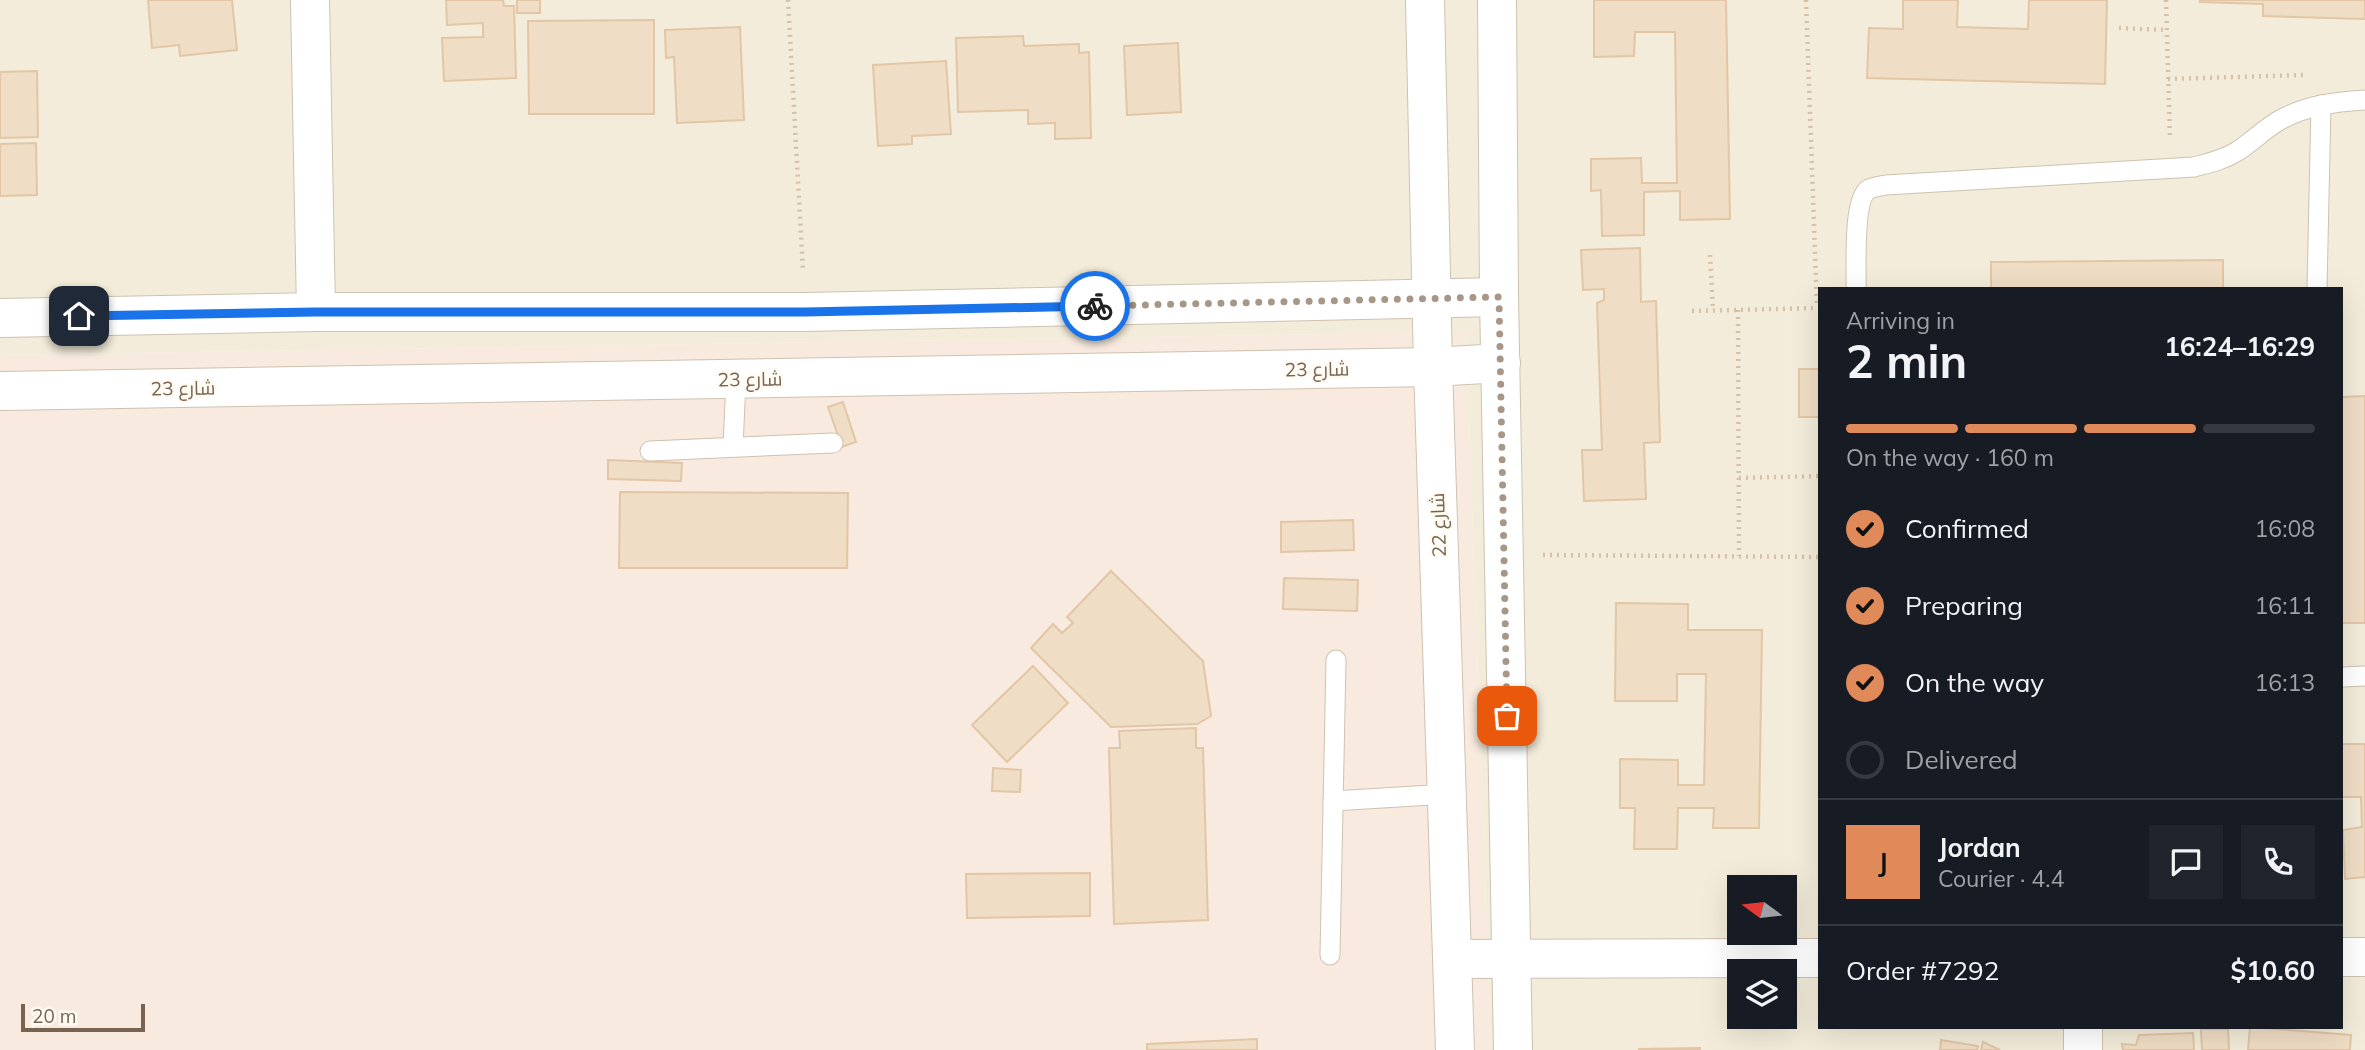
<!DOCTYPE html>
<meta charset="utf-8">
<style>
body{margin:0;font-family:Mulish,Cairo,sans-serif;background:#20242c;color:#f1f3f6;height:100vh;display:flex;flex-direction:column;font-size:26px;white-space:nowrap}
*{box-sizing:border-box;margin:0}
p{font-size:23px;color:#9ea1a6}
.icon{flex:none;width:38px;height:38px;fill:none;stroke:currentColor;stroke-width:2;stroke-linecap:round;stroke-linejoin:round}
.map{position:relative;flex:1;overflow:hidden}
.details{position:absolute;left:1818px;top:287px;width:525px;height:742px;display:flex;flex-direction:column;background:#171b24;border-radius:0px;box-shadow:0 7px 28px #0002}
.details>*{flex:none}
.needle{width:46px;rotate:285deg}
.tools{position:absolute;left:1727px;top:875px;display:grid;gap:14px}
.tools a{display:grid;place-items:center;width:70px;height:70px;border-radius:0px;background:#171b24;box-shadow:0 7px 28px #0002;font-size:35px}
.scale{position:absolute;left:21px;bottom:18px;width:124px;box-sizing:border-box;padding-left:7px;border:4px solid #77634f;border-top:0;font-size:19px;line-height:24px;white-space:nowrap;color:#77634f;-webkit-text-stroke:5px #fefbf3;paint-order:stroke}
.pin{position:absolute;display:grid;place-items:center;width:60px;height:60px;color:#fff;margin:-30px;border-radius:14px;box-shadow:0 4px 10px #0006}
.courier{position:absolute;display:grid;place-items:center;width:70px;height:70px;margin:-35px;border:5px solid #1a73e8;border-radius:50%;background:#fff;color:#222;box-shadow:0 2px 9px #0007}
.overview em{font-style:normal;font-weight:700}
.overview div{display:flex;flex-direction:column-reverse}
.overview{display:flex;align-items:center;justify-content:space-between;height:119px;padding:0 28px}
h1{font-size:46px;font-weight:700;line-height:52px}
.bar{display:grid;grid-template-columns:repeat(4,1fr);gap:10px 7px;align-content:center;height:84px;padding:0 28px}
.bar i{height:9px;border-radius:5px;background:#363941}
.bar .current{background:#df8a58}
.bar p{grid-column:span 4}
.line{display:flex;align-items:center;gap:18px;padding:0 28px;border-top:2px solid #363941}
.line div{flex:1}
.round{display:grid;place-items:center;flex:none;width:74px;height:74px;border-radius:0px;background:#20242c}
ol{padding:0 28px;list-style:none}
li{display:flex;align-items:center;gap:21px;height:77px}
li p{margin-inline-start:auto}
li .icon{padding:7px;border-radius:50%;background:#df8a58;color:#111;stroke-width:4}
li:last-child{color:#9ea1a6}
li i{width:38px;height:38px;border:4px solid #363941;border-radius:50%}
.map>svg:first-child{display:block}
.residential{fill:#f3ecda;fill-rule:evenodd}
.commercial{fill:#f8eade}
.building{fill:#f0ddc5;stroke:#e2c6a6;stroke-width:2}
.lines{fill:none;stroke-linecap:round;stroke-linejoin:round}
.lane-casing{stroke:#cec2b1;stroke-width:21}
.street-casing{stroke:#cec2b1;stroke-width:40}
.path{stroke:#d6c0a7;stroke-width:4.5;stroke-dasharray:2 5;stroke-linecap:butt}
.lane{stroke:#fff;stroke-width:19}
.street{stroke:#fff;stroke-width:38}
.done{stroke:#a69786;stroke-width:7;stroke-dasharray:0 12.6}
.route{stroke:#1a73e8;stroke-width:9}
.labels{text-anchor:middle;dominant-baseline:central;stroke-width:5;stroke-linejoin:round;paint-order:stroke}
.street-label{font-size:19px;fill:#77634f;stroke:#fefbf3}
</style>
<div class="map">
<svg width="2365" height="1050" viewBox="0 0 2365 1050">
<rect width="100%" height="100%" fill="#fcf8ec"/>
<path class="residential" d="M0,0H2365V1050H1491L1466,332L0,355ZM1820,289H2342V1027H1820ZM1740,887H1785V933H1740ZM1740,971H1785V1017H1740Z"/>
<polygon class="commercial" points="1466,332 1491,1050 0,1050 0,355"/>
<g class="building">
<polygon points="148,0 232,0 237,50 180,56 179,45 152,48"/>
<polygon points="446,0 503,0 504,6 514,6 516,78 444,81 442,38 483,37 483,23 447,25"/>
<rect x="517" y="0" width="23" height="13"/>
<polygon points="1594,0 1726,0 1730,219 1680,220 1680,191 1644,192 1644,235 1602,236 1601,190 1591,191 1591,159 1641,158 1642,183 1677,183 1675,32 1635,32 1634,56 1594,57"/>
<polygon points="1903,0 1958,0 1957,27 2028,29 2029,0 2107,0 2105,84 1867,78 1869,28 1903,29"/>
<polygon points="2200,0 2365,0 2365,19 2263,16 2263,4 2200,2"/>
<polygon points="654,20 654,114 529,114 528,21"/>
<polygon points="740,27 744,120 677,123 674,57 666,58 665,30"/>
<polygon points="1023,36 1024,46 1079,44 1079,53 1089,52 1091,138 1055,139 1055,123 1028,124 1028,110 958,112 956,38"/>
<polygon points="1178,43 1181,112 1127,115 1124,46"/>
<polygon points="946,61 951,134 912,136 912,144 878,146 873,65"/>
<polygon points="37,71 38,137 0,138 0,72"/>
<polygon points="36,143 37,195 0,196 0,144"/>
<polygon points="1640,248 1641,302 1656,301 1660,442 1644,443 1646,499 1584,501 1582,450 1602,450 1597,303 1604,300 1604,289 1583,290 1581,250"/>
<polygon points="2223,260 2223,289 1991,289 1991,262"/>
<rect x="1799" y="369" width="21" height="48"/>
<polygon points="2365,396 2365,623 2342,623 2342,397"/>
<polygon points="843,402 856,442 842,447 828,407"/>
<polygon points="608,460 682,463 681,481 608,479"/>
<polygon points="620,492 848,493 847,568 619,568"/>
<polygon points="1353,520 1354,550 1281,552 1281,522"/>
<polygon points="1111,571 1203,661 1211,716 1197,724 1111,727 1031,648 1053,624 1062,633 1073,623 1067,617"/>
<polygon points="1284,578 1358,580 1357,611 1283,609"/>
<polygon points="1616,603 1688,604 1688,630 1762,630 1759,828 1713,828 1714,808 1678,808 1677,849 1634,849 1635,808 1620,808 1620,759 1678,760 1678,785 1704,785 1706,674 1677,674 1677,701 1615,701"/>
<polygon points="1033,666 1068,703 1007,762 972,725"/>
<polygon points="1196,728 1196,748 1203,748 1208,920 1114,924 1109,748 1120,748 1119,731"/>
<polygon points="2342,744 2365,744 2365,877 2345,879 2343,830 2362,827 2361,797 2342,797"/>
<polygon points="993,768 1021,770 1020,792 992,791"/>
<polygon points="1090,873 1090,916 967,918 966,874"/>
<polygon points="2250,1027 2351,1035 2350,1050 2248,1050"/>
<polygon points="2201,1029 2228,1029 2229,1050 2202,1050"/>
<polygon points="2193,1033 2194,1050 2123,1050 2122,1044 2136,1045 2139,1035"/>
<polygon points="1257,1039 1257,1050 1147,1050 1147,1044"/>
<polygon points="1941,1040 1978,1046 1977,1050 1940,1050"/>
<polygon points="1983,1042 2000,1050 1981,1050"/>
<polygon points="1700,1048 1700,1050 1639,1050 1639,1049"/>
</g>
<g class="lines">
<defs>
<g id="lane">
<path d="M1856,289C1857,269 1852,199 1869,189C1874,187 1881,186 1886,185L2194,167C2209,163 2223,160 2236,152C2251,143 2264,129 2280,120C2307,105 2335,102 2365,100"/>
<polyline points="2317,289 2321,105"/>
<polyline points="733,447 736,380"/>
<polyline points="650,451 833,443"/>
<polyline points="2342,677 2365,676"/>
<polyline points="1333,801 1448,794"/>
<polyline points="1330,955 1336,660"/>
</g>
<g id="street">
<polyline points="310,0 316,312"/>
<polyline points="1425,0 1433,367 1455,1050"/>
<polyline points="1497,0 1499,297 1513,1050"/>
<polyline points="0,318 316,312 805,312 1499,297"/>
<polyline points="0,391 1433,367 1501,363"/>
<polyline points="2342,957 2365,957"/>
<polyline points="1452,959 1820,958"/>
<polyline points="2083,1050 2083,1027"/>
</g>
</defs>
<use href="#lane" class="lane-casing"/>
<use href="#street" class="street-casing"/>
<g class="path">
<polyline points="788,0 803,272"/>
<polyline points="1806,0 1817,308"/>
<polyline points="2166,0 2170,139"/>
<polyline points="2119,28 2166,30"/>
<polyline points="2168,79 2304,75"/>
<polyline points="1710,255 1713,310"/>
<polyline points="1738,310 1739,556"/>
<polyline points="1692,311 1817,308"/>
<polyline points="1739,478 1820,476"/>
<polyline points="1543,555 1820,557"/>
</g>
<use href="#lane" class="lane"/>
<use href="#street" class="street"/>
</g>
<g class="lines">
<polyline class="done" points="1095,306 1499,297 1507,716"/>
<polyline class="route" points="79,316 316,312 805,312 1095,306"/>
</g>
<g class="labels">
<g class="street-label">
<text transform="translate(1317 369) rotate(-1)">شارع 23</text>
<text transform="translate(750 379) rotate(-1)">شارع 23</text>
<text transform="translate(183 388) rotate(-1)">شارع 23</text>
<text transform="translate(1438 525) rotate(-92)">شارع 22</text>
</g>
</g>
</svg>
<div class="tools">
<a><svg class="needle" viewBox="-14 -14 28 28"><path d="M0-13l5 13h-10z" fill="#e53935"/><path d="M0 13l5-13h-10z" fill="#9ea1a6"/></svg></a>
<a><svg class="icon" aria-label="layers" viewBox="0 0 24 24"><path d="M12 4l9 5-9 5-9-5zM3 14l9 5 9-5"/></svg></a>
</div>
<div class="scale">20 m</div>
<div class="pin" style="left:1507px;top:716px;background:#ea580c"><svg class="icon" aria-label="bag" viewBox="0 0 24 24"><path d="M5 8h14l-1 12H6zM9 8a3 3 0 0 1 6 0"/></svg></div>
<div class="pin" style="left:79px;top:316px;background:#1f2937"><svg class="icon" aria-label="home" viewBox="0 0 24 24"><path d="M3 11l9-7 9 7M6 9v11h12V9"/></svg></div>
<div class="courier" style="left:1095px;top:306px"><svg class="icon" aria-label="bike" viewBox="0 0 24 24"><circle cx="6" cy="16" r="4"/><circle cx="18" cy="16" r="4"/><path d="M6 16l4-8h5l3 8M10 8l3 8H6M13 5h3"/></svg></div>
<section class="details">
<div class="overview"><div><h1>2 min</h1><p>Arriving in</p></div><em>16:24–16:29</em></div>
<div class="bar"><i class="current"></i><i class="current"></i><i class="current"></i><i></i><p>On the way · 160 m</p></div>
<ol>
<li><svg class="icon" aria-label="check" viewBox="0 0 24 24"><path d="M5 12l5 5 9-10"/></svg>Confirmed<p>16:08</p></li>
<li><svg class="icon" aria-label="check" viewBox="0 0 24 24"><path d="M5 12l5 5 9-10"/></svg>Preparing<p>16:11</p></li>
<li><svg class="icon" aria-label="check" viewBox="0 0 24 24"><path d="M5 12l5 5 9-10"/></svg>On the way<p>16:13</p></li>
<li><i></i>Delivered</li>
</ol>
<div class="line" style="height:126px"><b class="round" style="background:#df8a58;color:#111">J</b><div><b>Jordan</b><p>Courier · 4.4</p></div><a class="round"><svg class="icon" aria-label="chat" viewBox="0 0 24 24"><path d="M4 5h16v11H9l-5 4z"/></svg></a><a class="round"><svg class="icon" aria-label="phone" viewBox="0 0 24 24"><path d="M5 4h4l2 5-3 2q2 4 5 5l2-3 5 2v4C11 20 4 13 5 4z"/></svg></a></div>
<div class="line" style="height:91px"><div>Order #7292</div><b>$10.60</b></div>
</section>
</div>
